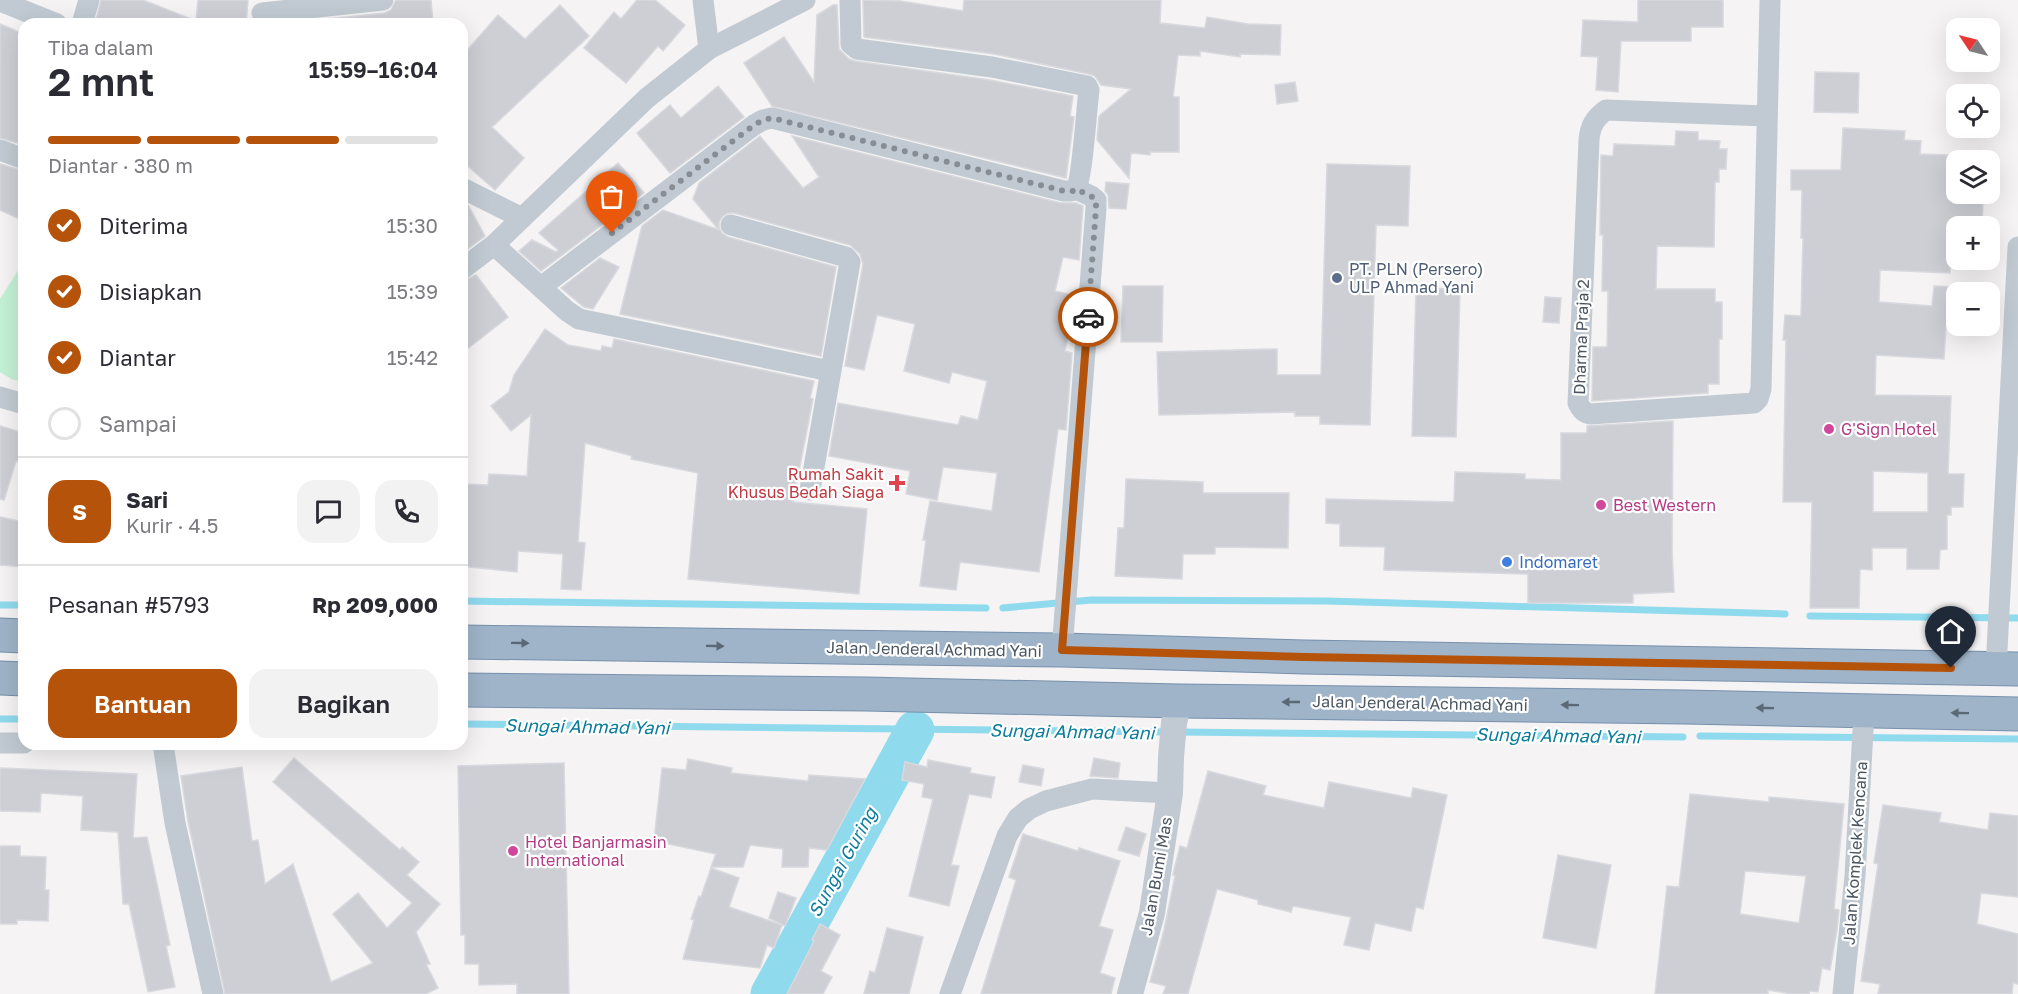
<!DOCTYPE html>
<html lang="id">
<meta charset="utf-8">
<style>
body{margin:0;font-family:"Golos Text",sans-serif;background:#f2f2f3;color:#2b2b33;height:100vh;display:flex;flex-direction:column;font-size:22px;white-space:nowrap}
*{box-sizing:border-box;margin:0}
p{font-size:20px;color:#7c7c81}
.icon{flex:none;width:33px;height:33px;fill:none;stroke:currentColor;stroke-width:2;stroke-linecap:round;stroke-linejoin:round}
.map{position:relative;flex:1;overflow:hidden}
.sheet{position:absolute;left:18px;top:18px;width:450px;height:732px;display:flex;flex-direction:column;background:#fff;border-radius:18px;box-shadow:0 6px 24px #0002}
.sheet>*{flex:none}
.needle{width:39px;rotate:305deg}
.tools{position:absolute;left:1946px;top:18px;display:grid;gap:12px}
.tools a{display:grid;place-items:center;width:54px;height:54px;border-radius:12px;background:#fff;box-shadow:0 6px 24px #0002;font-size:30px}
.pin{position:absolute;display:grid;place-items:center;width:51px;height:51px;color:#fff;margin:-62px -26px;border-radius:50% 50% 50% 0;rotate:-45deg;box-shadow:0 0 6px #0007}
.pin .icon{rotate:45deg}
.courier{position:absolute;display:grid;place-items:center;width:60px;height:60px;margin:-30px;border:4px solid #b45309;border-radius:50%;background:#fff;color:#222;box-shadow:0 2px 8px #0007}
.summary em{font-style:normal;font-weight:600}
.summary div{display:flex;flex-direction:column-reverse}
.summary{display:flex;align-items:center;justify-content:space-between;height:102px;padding:0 30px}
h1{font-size:39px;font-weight:600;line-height:45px}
.bar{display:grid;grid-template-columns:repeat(4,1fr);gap:9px 6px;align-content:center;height:72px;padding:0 30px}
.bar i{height:8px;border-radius:4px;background:#e1e1e2}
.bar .selected{background:#b45309}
.bar p{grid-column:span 4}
.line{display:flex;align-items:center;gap:15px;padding:0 30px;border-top:2px solid #e1e1e2}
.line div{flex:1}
.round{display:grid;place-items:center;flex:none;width:63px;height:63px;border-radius:18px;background:#f2f2f3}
ol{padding:0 30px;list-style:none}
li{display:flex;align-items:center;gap:18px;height:66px}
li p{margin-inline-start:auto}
li .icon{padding:6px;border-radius:50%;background:#b45309;color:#fff;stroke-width:4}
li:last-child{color:#7c7c81}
li i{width:33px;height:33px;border:3px solid #e1e1e2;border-radius:50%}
.action{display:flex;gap:12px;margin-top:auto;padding:12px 30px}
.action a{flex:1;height:69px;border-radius:18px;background:#b45309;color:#fff;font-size:24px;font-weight:600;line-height:69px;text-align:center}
.action a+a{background:#f2f2f3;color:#2b2b33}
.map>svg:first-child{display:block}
.green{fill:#c3f1d5}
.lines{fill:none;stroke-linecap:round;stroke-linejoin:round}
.stream{stroke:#90daee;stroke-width:7}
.river{stroke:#90daee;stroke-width:39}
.building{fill:#cdcfd5;stroke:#d7d9de;stroke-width:1.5;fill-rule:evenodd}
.trunk-casing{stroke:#7690ad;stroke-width:35}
.minor{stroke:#c1cad2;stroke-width:21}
.tertiary{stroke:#c1cad2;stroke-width:26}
.trunk{stroke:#9fb4c9;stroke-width:33}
.oneway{fill:#5b6976}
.done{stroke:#868d94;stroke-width:6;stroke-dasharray:0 10.8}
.route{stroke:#b45309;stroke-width:8}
.service-dot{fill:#5c6f8a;stroke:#fff;stroke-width:2}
.hotel-dot{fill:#d1479c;stroke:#fff;stroke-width:2}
.health-dot{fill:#e0444e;stroke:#fff;stroke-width:2}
.shop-dot{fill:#3f7fe0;stroke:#fff;stroke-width:2}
.labels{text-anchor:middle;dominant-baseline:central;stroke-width:4.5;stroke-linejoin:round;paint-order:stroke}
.service-label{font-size:16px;fill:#4e5e75;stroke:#fff;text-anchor:start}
.street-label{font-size:16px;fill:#4a5661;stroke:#fff}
.hotel-label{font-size:16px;fill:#b23c85;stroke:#fff;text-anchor:start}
.health-label{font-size:16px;fill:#be3a42;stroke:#fff;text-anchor:end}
.shop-label{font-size:16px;fill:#366cbe;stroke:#fff;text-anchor:start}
.water-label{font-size:18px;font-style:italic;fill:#0c7c9b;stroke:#fff}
</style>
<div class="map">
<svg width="2018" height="994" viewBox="0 0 2018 994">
<rect width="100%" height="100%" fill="#f5f3f3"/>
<polygon class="green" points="24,261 24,381 13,380 0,372 0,299"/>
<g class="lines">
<g class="stream">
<polyline points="462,601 986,608"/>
<polyline points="0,605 24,605"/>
<polyline points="1003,608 1091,600 1326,601 1785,614"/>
<polyline points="1810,616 2018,618"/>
<polyline points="0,719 24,719"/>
<polyline points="462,724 1167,732"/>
<polyline points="1179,732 1683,737"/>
<polyline points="1700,736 2018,739"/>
</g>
<polyline class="river" points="770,994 915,730"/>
</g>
<g class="building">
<polygon points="101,0 143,0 196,21 198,0 248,0 246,24 105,24 96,20"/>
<polygon points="396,0 431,0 433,24 319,24 319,20 385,13 391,10"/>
<polygon points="637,0 655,0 685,25 663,51 658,46 626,83 584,48 614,12 621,19"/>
<polygon points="863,0 900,1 963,11 964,0 1161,0 1160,23 1205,28 1207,17 1248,24 1281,25 1280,55 1240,54 1240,57 1200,51 1200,56 1178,55 1173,97 1179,97 1179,152 1150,152 1150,155 1131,153 1129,178 1097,140 1099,116 1131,89 1101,85 1095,76 1089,74 994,54 864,37"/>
<polygon points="1638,0 1723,0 1723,27 1691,27 1691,41 1621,41 1618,92 1596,90 1598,57 1581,56 1583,20 1638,22"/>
<polygon points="560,5 589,36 492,127 524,158 495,190 462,161 462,56 498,15 525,39"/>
<polygon points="833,5 837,5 839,49 849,59 855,61 990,80 1073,96 1070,116 1074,117 1066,178 772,106 744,63 784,37 814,82 817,15"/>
<polygon points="0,24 24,34 24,145 0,138"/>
<polygon points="1815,72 1859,73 1858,113 1814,112"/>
<polygon points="1295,82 1298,101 1277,104 1275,85"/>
<polygon points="718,86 744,117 670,173 637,133 670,105 681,118"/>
<path d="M1843,128L1905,131L1904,140L1921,141L1920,154L1949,155L1947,199L1983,200L1982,225L1956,226V243H1951L1950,273L1880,270L1879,302L1932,306L1934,286L1956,287V326H1946L1944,359L1876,355L1875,395L1951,396L1948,474H1964L1963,507H1951V515H1947V549L1940,550L1939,569H1907V548H1872V570L1860,569L1859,608H1810L1812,502H1783L1786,340H1783L1785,315L1801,316L1803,238H1801L1802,190H1791V170H1841ZM1873,471L1928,473V512H1873Z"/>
<polygon points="1676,131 1698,132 1698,140 1720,141 1719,149 1727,149 1726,169 1719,169 1719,182 1715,182 1714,247 1657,246 1656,289 1715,289 1715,302 1722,302 1722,339 1719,339 1719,384 1708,384 1708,393 1592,401 1593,347 1607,347 1608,291 1602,291 1603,235 1600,235 1601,155 1613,156 1614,144 1675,146"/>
<polygon points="760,136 803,188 819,177 792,136 1061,203 1076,203 1083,206 1079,260 1063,257 1055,291 1076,296 1065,351 1072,353 1066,430 1058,429 1039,572 960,562 956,590 920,586 926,540 923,540 930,501 992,511 997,473 943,467 937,500 906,494 910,471 829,456 838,403 958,425 961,416 978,420 987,381 952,372 949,383 904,371 915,324 877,315 864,370 845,366 863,264 860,254 850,245 734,213 728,213 723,216 719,222 719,228 722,233 728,237 836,267 821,356 620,314 642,226 663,210 719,230 693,199 699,183"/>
<polygon points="618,163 644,193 541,271 519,251 532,240 556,252 558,250 539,233"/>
<polygon points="0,164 24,171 24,221 0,210"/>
<polygon points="1327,164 1410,166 1408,226 1376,225 1370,425 1320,424 1320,416 1295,416 1295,412 1159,415 1157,352 1277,349 1277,375 1321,375"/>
<polygon points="1106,182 1129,184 1126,209 1109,208 1108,195 1105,191"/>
<polygon points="462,202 468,205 485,236 462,253"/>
<polygon points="600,258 619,267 593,309 584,307 561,288"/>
<polygon points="476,275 508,317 462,353 462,282"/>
<polygon points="1123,286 1163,286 1162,342 1121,342"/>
<polygon points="1416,288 1460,289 1456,437 1412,436"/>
<polygon points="1545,297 1561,298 1559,323 1543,322"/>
<polygon points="545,329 568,345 601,351 602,346 612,348 614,339 814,381 810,398 813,399 793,502 867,509 859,594 688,579 698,473 631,459 632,456 585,443 578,542 585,543 581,590 561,589 563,554 518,551 517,572 462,566 462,484 488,485 489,474 527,476 531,415 511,431 491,406 509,392 514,375"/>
<polygon points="1673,421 1672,550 1674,592 1633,594 1633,603 1528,603 1528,574 1384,570 1385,547 1340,546 1340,524 1326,523 1326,499 1454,502 1455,472 1525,474 1525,479 1561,480 1561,433 1587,433 1587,426"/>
<polygon points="0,426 24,433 24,464 16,461 4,500 0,499"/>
<polygon points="1126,479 1203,482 1203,493 1289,493 1288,548 1215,547 1215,554 1183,554 1182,579 1115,576 1118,528 1124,528"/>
<polygon points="0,517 24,522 24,567 0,565"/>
<polygon points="294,758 400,850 402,847 419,862 407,875 440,904 416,932 430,964 426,964 438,988 426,994 225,994 188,821 181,776 242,767 252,841 258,840 265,884 293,864 331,982 373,963 333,914 358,893 387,928 412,903 273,782"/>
<polygon points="1094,758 1120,763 1118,778 1090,776"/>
<polygon points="688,759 732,768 731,773 808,781 809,775 865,779 827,850 809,848 808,867 782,867 783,849 750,845 743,867 711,867 716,854 654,841 662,768 686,770"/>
<polygon points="928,760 971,768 970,773 995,777 991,798 969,794 951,865 959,866 949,906 909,896 933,799 922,797 924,784 902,780 905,762 927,767"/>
<polygon points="564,763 569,994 517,994 517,984 479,985 479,964 465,964 465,935 461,935 458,766"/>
<polygon points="1023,765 1044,769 1041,786 1019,782"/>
<polygon points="0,768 137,774 133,838 147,837 170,945 166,946 175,987 148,992 129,904 123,904 118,832 81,830 83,796 41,793 40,812 0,811"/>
<polygon points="1208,771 1266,786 1263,795 1324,808 1329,782 1411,798 1413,788 1447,795 1423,909 1416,907 1411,931 1375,923 1369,950 1344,945 1351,917 1293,906 1291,912 1258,904 1258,900 1217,889 1188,994 1163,994 1166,986 1150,982 1164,930 1175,876 1173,875 1174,870 1180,846 1187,848"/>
<path d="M1690,794L1769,802V797L1844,804L1834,909L1839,910L1837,930L1830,970L1822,968L1818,992L1810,991L1809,994H1792L1768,990V994H1655L1667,886L1679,887ZM1745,871L1806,876L1799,923L1740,914Z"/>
<polygon points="1883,805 1941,813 1939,822 1988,830 1990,813 2018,816 2018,897 1981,893 1977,924 2018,934 2018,984 2013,983 2012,994 1878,994 1880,984 1861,981 1878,864 1874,863"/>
<polygon points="1126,827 1146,834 1139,856 1118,850"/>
<polygon points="1023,834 1078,851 1079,848 1120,861 1099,926 1113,930 1100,973 1115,978 1111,994 981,994 1016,880 1009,877"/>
<polygon points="0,846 20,846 20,856 46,857 45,890 49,890 48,921 17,920 17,924 0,924"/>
<polygon points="1558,855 1611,865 1596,948 1543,938"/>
<polygon points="711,868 739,878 729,907 782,925 774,948 767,945 760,968 683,959 694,920 691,919 699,896 701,897"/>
<polygon points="778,892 796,898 785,926 769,918"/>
<polygon points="820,924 840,935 821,971 832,977 823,994 787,994 814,941 812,940"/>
<polygon points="887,928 923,937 909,994 864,994 870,971 875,973"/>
</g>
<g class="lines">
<defs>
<g id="trunk">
<polyline points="0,635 24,636"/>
<polyline points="462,642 1062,650 1304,657 2018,669"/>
<polyline points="0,678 24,679"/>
<polyline points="462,690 866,694 1179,701 1685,707 2018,714"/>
</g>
</defs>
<use href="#trunk" class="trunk-casing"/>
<g class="minor">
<polyline points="703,0 709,49"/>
<polyline points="0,1 57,24"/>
<polyline points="262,13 383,0"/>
<polyline points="82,24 89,0"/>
<path d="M1766,116L1606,110C1595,118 1590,126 1589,140L1578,403C1581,409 1583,412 1590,414L1754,403L1758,399L1761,389L1770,0"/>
<polyline points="0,150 24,159"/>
<polyline points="462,188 522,218"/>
<polyline points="731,225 846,257 850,262 810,490"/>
<polyline points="494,245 567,311 579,319 830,371"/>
<polyline points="462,269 494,245 647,98 709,49 805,0"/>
<path d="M541,287L754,125L763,120L772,118L1064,191C1069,191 1073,192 1076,188C1082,180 1087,104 1089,90L1087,86L992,67L857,49L851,44L850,0"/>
<polyline points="0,397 24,404"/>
<polyline points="1062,650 1096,208 1096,200 1091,196 1076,189"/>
<polyline points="1996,669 2018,247"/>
<polyline points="0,743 24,743"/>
<polyline points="163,744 175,823 213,994"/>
<polyline points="950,994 1007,836 1018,818 1029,809 1046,801 1092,789 1170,793"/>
<polyline points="1843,994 1855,876 1864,712"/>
</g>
<polyline class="tertiary" points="1130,994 1152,913 1170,793 1171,757 1174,723 1179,701"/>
<use href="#trunk" class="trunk"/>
</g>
<defs><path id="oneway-solid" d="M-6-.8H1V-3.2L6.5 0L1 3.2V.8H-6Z" transform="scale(1.5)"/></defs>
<g class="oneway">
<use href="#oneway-solid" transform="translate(520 643) rotate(1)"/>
<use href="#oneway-solid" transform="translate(715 646) rotate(1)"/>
<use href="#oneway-solid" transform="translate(1291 702) rotate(-180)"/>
<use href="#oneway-solid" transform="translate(1570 705) rotate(-179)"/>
<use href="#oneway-solid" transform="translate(1765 708) rotate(-179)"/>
<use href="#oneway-solid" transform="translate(1960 713) rotate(-179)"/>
</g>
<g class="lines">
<polyline class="done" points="612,233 754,125 763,120 772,118 1064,191 1073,191 1076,189 1091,196 1096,200 1096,208 1088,317"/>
<polyline class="route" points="1088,317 1062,650 1304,657 1951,668"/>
</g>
<circle class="service-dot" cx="1337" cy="278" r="6"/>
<g class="hotel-dot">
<circle cx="1829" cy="429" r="6"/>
<circle cx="1601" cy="505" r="6"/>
<circle cx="513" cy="851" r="6"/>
</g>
<path class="health-dot" d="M894 474h6v6h6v6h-6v6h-6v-6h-6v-6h6z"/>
<circle class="shop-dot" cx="1507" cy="562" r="6"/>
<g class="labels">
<g class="service-label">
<text x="1349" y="269">PT. PLN (Persero)<tspan x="1349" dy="18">ULP Ahmad Yani</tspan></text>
</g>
<g class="street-label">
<text transform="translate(1581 337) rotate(-88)">Dharma Praja 2</text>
<text transform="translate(934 649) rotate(1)">Jalan Jenderal Achmad Yani</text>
<text transform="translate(1420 703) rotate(1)">Jalan Jenderal Achmad Yani</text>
<text transform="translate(1855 853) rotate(-86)">Jalan Komplek Kencana</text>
<text transform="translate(1156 876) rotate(-80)">Jalan Bumi Mas</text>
</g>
<g class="hotel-label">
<text x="1841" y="429">G'Sign Hotel</text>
<text x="1613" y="505">Best Western</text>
<text x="525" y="842">Hotel Banjarmasin<tspan x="525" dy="18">International</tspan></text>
</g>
<g class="health-label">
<text x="884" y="474">Rumah Sakit<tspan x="884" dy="18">Khusus Bedah Siaga</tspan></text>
</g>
<g class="shop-label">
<text x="1519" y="562">Indomaret</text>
</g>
<g class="water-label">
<text transform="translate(587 726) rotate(1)">Sungai Ahmad Yani</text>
<text transform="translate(1072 731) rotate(1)">Sungai Ahmad Yani</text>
<text transform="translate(1558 735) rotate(1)">Sungai Ahmad Yani</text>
<text transform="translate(842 862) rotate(-61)">Sungai Guring</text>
</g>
</g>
</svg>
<div class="tools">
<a><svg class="needle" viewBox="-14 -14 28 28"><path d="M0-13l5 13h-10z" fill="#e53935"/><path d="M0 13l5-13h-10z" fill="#7c7c81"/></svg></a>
<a><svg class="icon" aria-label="locate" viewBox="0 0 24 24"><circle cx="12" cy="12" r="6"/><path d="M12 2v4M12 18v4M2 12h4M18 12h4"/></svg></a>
<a><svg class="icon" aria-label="layers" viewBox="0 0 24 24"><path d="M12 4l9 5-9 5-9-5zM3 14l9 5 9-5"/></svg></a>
<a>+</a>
<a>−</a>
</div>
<div class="pin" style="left:612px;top:233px;background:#ea580c"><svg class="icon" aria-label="bag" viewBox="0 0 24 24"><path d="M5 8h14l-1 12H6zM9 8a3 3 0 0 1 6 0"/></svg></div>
<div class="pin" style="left:1951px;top:668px;background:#1f2937"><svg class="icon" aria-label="home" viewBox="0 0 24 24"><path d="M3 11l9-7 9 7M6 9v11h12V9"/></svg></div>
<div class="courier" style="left:1088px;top:317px"><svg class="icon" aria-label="car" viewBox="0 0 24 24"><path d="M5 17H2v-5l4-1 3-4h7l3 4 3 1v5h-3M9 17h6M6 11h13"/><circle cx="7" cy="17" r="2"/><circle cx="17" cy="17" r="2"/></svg></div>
<section class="sheet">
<div class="summary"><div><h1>2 mnt</h1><p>Tiba dalam</p></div><em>15:59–16:04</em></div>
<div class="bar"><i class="selected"></i><i class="selected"></i><i class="selected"></i><i></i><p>Diantar · 380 m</p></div>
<ol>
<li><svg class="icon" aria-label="check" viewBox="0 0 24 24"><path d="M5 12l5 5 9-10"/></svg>Diterima<p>15:30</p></li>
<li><svg class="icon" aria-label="check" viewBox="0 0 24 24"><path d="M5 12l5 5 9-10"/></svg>Disiapkan<p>15:39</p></li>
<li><svg class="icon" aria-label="check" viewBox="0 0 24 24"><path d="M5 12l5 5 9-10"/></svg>Diantar<p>15:42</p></li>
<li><i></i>Sampai</li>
</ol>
<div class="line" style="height:108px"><b class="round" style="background:#b45309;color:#fff">S</b><div><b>Sari</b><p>Kurir · 4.5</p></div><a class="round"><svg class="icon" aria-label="chat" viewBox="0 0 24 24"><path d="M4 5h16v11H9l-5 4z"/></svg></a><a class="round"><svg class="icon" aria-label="phone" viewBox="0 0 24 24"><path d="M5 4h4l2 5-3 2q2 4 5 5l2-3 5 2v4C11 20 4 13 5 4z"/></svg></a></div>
<div class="line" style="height:78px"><div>Pesanan #5793</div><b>Rp 209,000</b></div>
<div class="action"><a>Bantuan</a><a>Bagikan</a></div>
</section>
</div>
